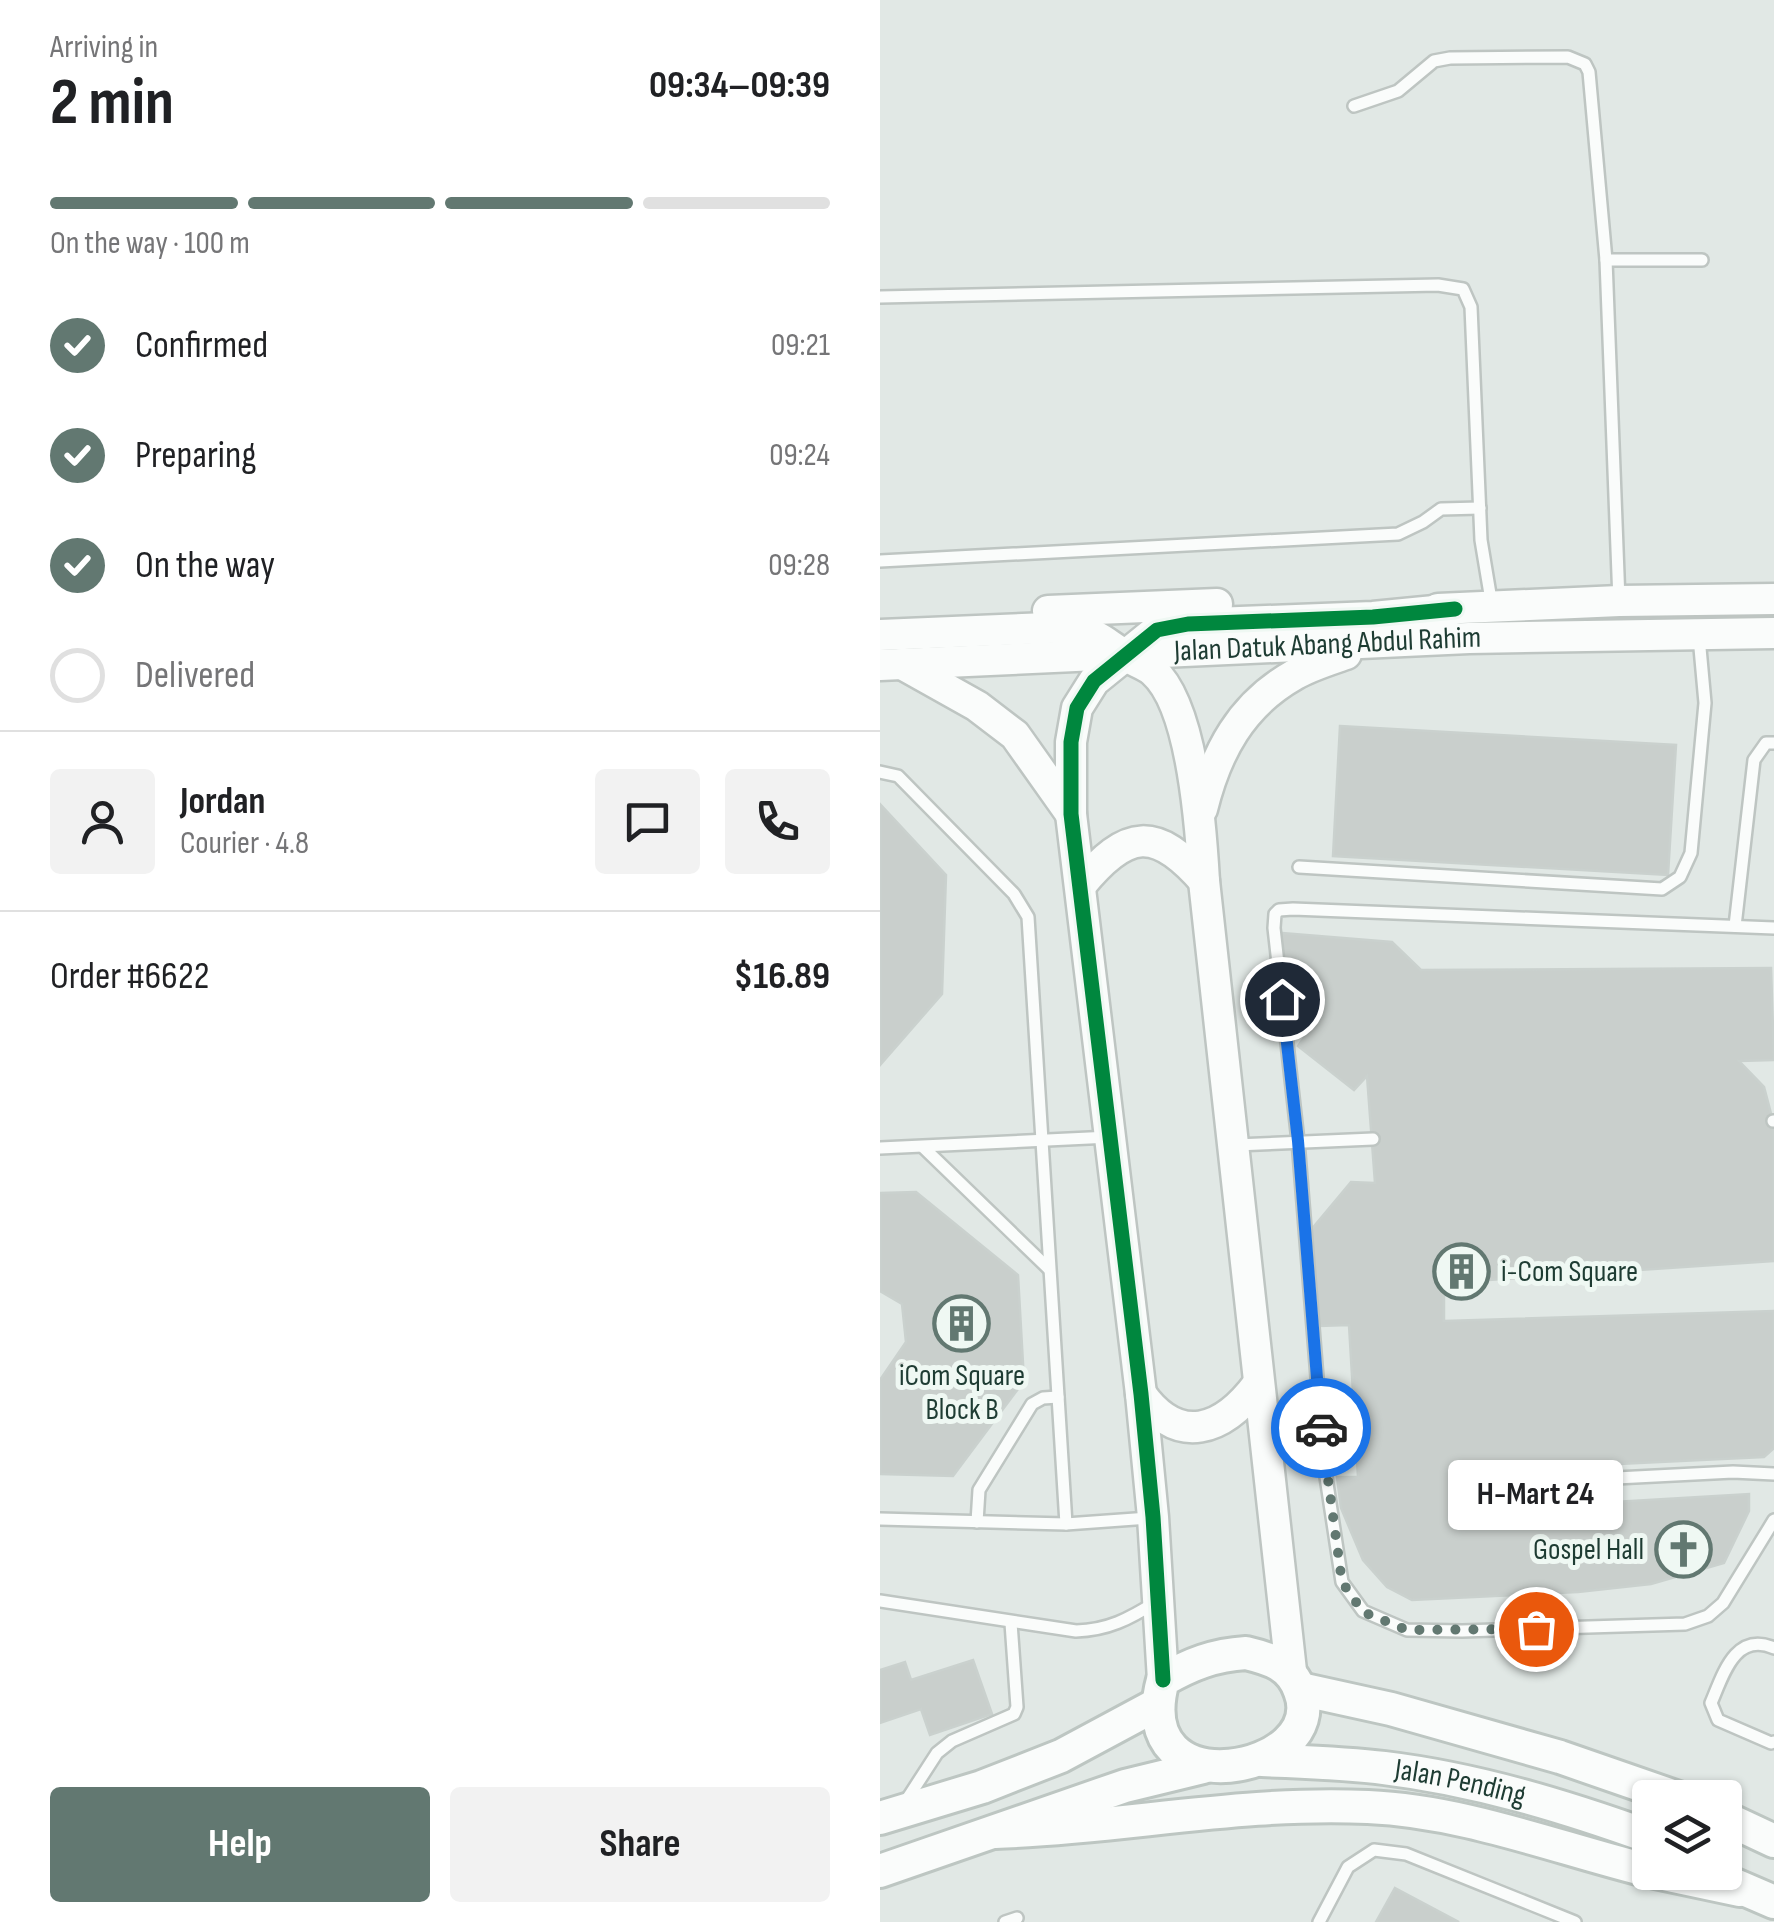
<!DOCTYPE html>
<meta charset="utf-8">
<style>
body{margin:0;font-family:"Sofia Sans Condensed",sans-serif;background:#f2f2f2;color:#202124;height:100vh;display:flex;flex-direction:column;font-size:38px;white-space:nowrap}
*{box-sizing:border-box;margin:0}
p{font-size:32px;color:#757577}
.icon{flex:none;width:55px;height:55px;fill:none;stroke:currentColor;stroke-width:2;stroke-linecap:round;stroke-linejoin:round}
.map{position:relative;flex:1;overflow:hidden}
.panel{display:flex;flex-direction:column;background:#fff;width:880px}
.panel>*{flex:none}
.fabs{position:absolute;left:752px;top:1780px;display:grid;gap:20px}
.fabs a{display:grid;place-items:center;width:110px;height:110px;border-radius:10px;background:#fff;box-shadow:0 2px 8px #0004;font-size:50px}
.pin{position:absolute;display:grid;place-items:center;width:85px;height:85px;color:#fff;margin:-42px;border:5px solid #fff;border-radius:50%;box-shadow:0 2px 10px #0007}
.courier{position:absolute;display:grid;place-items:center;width:100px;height:100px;margin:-50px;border:8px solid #1a73e8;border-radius:50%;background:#fff;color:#222;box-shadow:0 2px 12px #0007}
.bubble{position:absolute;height:70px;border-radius:10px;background:#fff;box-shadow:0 2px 8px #0004;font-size:32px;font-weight:700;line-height:70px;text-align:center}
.headline em{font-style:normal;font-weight:700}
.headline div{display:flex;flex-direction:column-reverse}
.headline{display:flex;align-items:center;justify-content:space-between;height:170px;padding:0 50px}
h1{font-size:65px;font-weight:700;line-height:75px}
.bar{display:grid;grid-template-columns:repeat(4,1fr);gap:15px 10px;align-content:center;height:120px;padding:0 50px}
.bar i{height:12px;border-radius:8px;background:#e0e0e0}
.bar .active{background:#627871}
.bar p{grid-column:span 4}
.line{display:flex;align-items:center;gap:25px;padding:0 50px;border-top:2px solid #e0e0e0}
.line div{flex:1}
.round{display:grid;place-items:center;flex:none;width:105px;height:105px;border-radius:10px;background:#f2f2f2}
ol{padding:0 50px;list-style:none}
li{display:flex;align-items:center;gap:30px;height:110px}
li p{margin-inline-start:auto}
li .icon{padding:10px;border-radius:50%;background:#627871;color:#fff;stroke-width:4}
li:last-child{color:#757577}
li i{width:55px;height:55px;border:5px solid #e0e0e0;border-radius:50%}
.action{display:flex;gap:20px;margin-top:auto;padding:20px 50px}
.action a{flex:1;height:115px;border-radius:10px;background:#627871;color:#fff;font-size:40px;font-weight:700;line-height:115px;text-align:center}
.action a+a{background:#f2f2f2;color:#202124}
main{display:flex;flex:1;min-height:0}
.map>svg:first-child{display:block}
.building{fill:#c9cfcc;stroke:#cad1ce;stroke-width:2.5}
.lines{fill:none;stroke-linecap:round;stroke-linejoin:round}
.service-casing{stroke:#bec5c2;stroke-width:16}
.tertiary-casing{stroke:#bec5c2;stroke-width:35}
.secondary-casing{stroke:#bdc6c2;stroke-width:38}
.service{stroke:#fafcfb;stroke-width:11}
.tertiary{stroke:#fafcfb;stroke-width:30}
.secondary{stroke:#fafcfb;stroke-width:32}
.cycleway-casing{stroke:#eff8f3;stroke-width:21}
.cycleway{stroke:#00873e;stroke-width:15}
.done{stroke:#627871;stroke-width:10;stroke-dasharray:0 18}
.route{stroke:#1a73e8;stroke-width:12}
.labels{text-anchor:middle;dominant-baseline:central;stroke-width:10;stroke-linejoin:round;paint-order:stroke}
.street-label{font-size:30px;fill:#1e3c33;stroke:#eff8f3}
.poi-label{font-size:30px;fill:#1e3c33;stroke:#eff8f3;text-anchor:start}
</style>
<main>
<section class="panel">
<div class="headline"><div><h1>2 min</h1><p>Arriving in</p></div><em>09:34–09:39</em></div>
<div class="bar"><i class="active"></i><i class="active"></i><i class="active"></i><i></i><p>On the way · 100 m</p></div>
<ol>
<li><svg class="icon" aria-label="check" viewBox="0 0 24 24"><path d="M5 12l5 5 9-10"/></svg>Confirmed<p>09:21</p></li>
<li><svg class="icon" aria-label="check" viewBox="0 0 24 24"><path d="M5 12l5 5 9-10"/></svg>Preparing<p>09:24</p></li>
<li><svg class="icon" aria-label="check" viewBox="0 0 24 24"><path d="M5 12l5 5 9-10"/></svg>On the way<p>09:28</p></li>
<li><i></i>Delivered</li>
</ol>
<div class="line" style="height:180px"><a class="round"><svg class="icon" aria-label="person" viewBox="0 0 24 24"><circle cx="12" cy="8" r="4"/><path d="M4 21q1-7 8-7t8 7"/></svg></a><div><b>Jordan</b><p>Courier · 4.8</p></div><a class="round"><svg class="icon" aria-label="chat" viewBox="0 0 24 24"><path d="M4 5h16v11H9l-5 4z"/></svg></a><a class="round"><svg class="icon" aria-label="phone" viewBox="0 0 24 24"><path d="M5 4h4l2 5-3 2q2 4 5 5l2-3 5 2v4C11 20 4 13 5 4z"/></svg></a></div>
<div class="line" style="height:130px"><div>Order #6622</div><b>$16.89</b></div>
<div class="action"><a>Help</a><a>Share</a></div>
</section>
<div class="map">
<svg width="894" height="1922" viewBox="0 0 894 1922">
<rect width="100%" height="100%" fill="#e1e8e5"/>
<g class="building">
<polygon points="460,726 796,745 788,875 453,856"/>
<polygon points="0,804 66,875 62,994 0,1065"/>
<polygon points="402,933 512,942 541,970 891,968 894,1060 859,1061 884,1087 894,1125 894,1261 564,1283 564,1321 894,1311 894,1448 884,1457 612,1470 613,1509 869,1494 869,1511 844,1563 771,1584 698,1592 532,1600 507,1587 483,1560 461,1508 457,1477 478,1477 469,1325 439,1326 431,1230 471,1182 495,1183 487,1076 474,1090 418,1046 433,1025 405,989"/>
<polygon points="36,1192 138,1275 144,1381 73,1476 0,1474 0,1380 26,1342 22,1304 0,1291 0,1193"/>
<polygon points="93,1660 112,1714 50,1735 41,1709 0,1723 0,1670 25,1662 31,1680"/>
<polygon points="515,1888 579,1922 496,1922"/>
</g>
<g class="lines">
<defs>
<g id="service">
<polyline points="474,106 518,91 554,61 570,58 688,57 705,64 709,72 726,260 739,601"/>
<polyline points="726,260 822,260"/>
<polyline points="0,297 558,285 583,289 591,307 601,540 612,606"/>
<polyline points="0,561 518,534 543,522 561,509 600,508"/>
<polyline points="0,772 18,776 134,894 148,917 186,1524"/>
<polyline points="419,867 782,889 800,877 811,853 825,703 819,637"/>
<polyline points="855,926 874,760 886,743 894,743"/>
<polyline points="894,928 413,909 399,910 395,914 394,928 418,1141 444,1464 462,1582 483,1611 527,1630 582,1631 805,1624 828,1616 843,1603 894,1520"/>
<polyline points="893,1121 894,1121"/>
<polyline points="356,1145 493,1139"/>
<polyline points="43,1147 169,1269"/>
<polyline points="0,1148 230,1137"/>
<polyline points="639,1483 853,1472 894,1474"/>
<polyline points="0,1519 186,1524 269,1518"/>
<polyline points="97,1522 99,1490 152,1404 163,1398 178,1397"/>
<path d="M0,1601L196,1631C228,1630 249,1619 276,1602"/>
<path d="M894,1648C855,1631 843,1675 831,1703L838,1720L891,1743L894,1742"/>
<polyline points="24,1804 57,1753 72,1741 134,1714 137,1707 131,1623"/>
<polyline points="125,1922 137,1918"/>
<polyline points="439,1922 468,1867 494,1850 526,1854 695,1922"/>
</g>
<g id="tertiary">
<polyline points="558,609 739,601 894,599"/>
<polyline points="168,611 337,604"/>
<path d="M0,635L192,627C221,636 222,641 246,656C254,661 266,665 273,671C313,706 321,829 324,881L411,1671"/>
<polyline points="22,664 97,706 135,735 191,814"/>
<path id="s1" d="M0,665L589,638L894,633"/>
<path d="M322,809C336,752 361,705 414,675C429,666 449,660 466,654"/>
<path d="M201,885C247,829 276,826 324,881"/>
<path d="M261,1394C299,1447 343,1431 378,1384"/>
<polyline points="283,1680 273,1517 261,1394 191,814 191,742 197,708 214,681 277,630 308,624 493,617 575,609"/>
</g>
<g id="secondary">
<path d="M366,1653C391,1659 411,1665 420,1691C452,1772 246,1813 283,1680C311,1664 334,1655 366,1653Z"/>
<polyline points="420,1689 511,1709 680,1757 798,1798"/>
<path id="s2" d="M382,1760C423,1762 464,1763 504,1768C595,1779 684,1806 770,1837"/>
<polyline points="0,1818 102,1787 181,1756 276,1705"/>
<polyline points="845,1818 894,1841"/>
<path d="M115,1832C240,1828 362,1801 488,1807C584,1811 677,1848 770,1871"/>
<polyline points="0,1871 245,1786 323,1767"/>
<polyline points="775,1872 860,1890"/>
<polyline points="843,1880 894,1902"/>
</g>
</defs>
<use href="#service" class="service-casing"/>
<use href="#tertiary" class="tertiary-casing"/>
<use href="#secondary" class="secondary-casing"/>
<use href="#service" class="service"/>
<use href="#tertiary" class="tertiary"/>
<use href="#secondary" class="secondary"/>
<defs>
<polyline id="cycleway" points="283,1680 273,1517 261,1394 191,814 191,742 197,708 214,681 277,630 308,624 493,617 575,609"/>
</defs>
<use href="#cycleway" class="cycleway-casing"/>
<use href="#cycleway" class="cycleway"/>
</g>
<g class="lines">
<polyline class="done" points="441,1428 462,1582 483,1612 527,1630 656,1629"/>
<polyline class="route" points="402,999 418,1141 441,1428"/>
</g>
<defs>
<symbol id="building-ring" viewBox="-11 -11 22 22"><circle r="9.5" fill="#eff8f3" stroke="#627871" stroke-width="1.5"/><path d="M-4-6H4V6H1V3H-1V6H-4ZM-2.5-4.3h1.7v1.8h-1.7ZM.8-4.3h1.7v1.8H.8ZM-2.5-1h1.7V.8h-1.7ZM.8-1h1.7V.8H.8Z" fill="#627871"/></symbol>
<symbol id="church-ring" viewBox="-11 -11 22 22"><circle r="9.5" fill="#eff8f3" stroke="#627871" stroke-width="1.5"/><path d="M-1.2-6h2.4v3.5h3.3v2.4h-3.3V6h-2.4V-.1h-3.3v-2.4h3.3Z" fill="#627871"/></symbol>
</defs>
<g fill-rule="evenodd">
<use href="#building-ring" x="550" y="1240" width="63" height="63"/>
<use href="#building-ring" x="50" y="1292" width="63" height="63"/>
<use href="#church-ring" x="772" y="1518" width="63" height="63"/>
</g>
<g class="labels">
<g class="street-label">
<text stroke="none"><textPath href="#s1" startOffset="448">Jalan Datuk Abang Abdul Rahim</textPath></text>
<text stroke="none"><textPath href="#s2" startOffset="200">Jalan Pending</textPath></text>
</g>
<g class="poi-label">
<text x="621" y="1272">i-Com Square</text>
<text x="82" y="1376" text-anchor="middle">iCom Square<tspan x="82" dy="34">Block B</tspan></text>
<text x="764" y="1550" text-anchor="end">Gospel Hall</text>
</g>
</g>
</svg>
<div class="fabs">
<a><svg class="icon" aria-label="layers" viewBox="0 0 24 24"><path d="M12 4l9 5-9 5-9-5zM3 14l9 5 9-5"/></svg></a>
</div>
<div class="pin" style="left:656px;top:1629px;background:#ea580c"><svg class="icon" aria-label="bag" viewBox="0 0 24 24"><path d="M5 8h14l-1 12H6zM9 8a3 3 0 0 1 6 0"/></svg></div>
<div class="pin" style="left:402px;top:999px;background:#1f2937"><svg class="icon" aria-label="home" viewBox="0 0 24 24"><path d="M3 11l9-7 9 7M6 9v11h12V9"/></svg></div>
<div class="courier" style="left:441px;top:1428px"><svg class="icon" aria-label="car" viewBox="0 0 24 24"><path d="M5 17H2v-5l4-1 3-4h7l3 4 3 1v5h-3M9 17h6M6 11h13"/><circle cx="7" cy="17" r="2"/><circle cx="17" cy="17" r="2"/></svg></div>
<div class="bubble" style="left:568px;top:1460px;width:175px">H-Mart 24</div>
</div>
</main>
